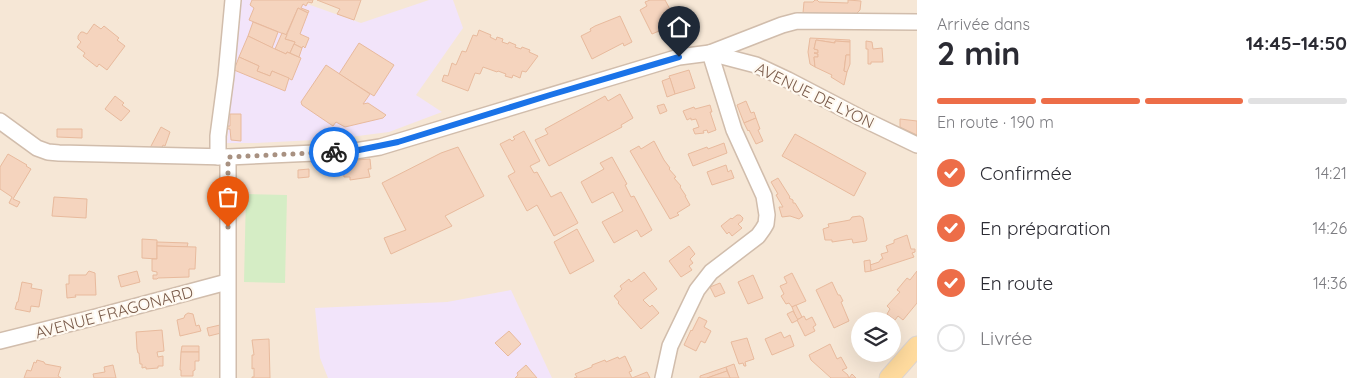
<!DOCTYPE html>
<html lang="fr">
<meta charset="utf-8">
<style>
body{margin:0;font-family:Quicksand,sans-serif;background:#f7f7f7;color:#2b2b33;height:100vh;display:flex;flex-direction:column;font-size:19px;white-space:nowrap}
*{box-sizing:border-box;margin:0}
p{font-size:16px;color:#7c7c81}
.icon{flex:none;width:28px;height:28px;fill:none;stroke:currentColor;stroke-width:2;stroke-linecap:round;stroke-linejoin:round}
.map{position:relative;flex:1;overflow:hidden}
.panel{display:flex;flex-direction:column;background:#fff;width:450px}
.panel>*{flex:none}
.controls{position:absolute;left:851px;top:312px;display:grid;gap:10px}
.controls a{display:grid;place-items:center;width:50px;height:50px;border-radius:50%;background:#fff;box-shadow:0 5px 20px #0002;font-size:25px}
.pin{position:absolute;display:grid;place-items:center;width:42px;height:42px;color:#fff;margin:-51px -21px;border-radius:50% 50% 50% 0;rotate:-45deg;box-shadow:0 0 5px #0007}
.pin .icon{rotate:45deg}
.courier{position:absolute;display:grid;place-items:center;width:50px;height:50px;margin:-25px;border:4px solid #1a73e8;border-radius:50%;background:#fff;color:#222;box-shadow:0 1px 6px #0007}
.head em{font-style:normal;font-weight:800}
.head div{display:flex;flex-direction:column-reverse}
.head{display:flex;align-items:center;justify-content:space-between;height:85px;padding:0 20px}
h1{font-size:32px;font-weight:800;line-height:38px}
.bar{display:grid;grid-template-columns:repeat(4,1fr);gap:8px 5px;align-content:center;height:60px;padding:0 20px}
.bar i{height:6px;border-radius:4px;background:#e1e1e2}
.bar .selected{background:#ed6d48}
.bar p{grid-column:span 4}
ol{padding:0 20px;list-style:none}
li{display:flex;align-items:center;gap:15px;height:55px}
li p{margin-inline-start:auto}
li .icon{padding:5px;border-radius:50%;background:#ed6d48;color:#fff;stroke-width:4}
li:last-child{color:#7c7c81}
li i{width:28px;height:28px;border:2px solid #e1e1e2;border-radius:50%}
main{display:flex;flex:1;min-height:0}
.map>svg:first-child{display:block}
.residential{fill:#f6e7d6;fill-rule:evenodd}
.education{fill:#f2e4fa}
.green{fill:#d5edc5}
.building{fill:#f5d4be;stroke:#e8ba9d}
.lines{fill:none;stroke-linecap:round;stroke-linejoin:round}
.minor-casing{stroke:#d1bdac;stroke-width:18}
.major-casing{stroke:#dcd4d0;stroke-width:21}
.minor{stroke:#fff;stroke-width:15}
.major{stroke:#ffdb9e;stroke-width:19}
.done{stroke:#a89181;stroke-width:5;stroke-dasharray:0 9}
.route{stroke:#1a73e8;stroke-width:6}
.labels{text-anchor:middle;dominant-baseline:central;stroke-width:4.5;stroke-linejoin:round;paint-order:stroke}
.street-label{font-size:16px;fill:#7a5b4a;stroke:#fff9f0}
</style>
<main>
<div class="map">
<svg width="917" height="378" viewBox="0 0 917 378">
<rect width="100%" height="100%" fill="#fef5e8"/>
<path class="residential" d="M0,0H917V378H0ZM860,321H892V354H860Z"/>
<g class="education">
<polygon points="238,0 296,0 361,23 429,0 453,0 463,28 416,95 442,112 389,132 334,139 256,143 227,143"/>
<polygon points="511,290 552,378 328,378 320,358 315,308 447,302"/>
</g>
<polygon class="green" points="246,194 287,195 285,283 244,282"/>
<g class="building">
<polygon points="252,0 313,0 312,3 308,2 306,6 303,4 301,8 309,11 308,13 298,8 286,35 249,20 254,8 250,5"/>
<polygon points="317,0 361,0 354,20 337,14 340,9"/>
<polygon points="650,0 665,0 677,22 670,26 672,29 661,34 659,31 652,34 640,10 647,6 645,2"/>
<polygon points="815,0 817,0 819,2 848,3 848,0 861,1 860,10 856,14 803,13 804,2 813,2"/>
<polygon points="298,8 308,13 300,34 309,38 305,48 303,46 302,48 294,44 295,42 285,39"/>
<polygon points="620,16 632,42 624,46 623,43 592,59 581,36 591,31 590,29 595,26"/>
<polygon points="253,22 278,32 272,48 248,36"/>
<polygon points="94,24 101,29 104,26 119,38 117,40 125,46 107,70 99,64 97,67 83,56 85,53 77,47 81,42 78,39 78,36 81,32 83,32 87,34"/>
<polygon points="479,30 491,35 490,37 496,40 497,37 503,39 502,42 508,44 509,42 516,45 515,47 521,49 522,47 530,50 529,52 538,56 526,72 522,71 520,78 513,75 512,78 505,76 506,74 498,71 497,72 483,67 480,74 475,73 468,91 442,81 444,75 448,76 452,63 456,65 462,51 466,52 473,35 477,36"/>
<polygon points="282,33 287,35 285,39 295,42 290,53 287,52 286,54 275,49"/>
<polygon points="248,36 275,49 286,54 287,52 301,58 292,80 272,71 270,76 257,71 259,66 239,57"/>
<polygon points="810,38 850,40 850,42 835,41 835,43 816,40 814,49 818,50 818,53 814,53 818,54 818,57 814,57 815,67 810,64 808,52"/>
<polygon points="816,40 835,43 835,41 850,42 850,55 846,55 844,71 847,72 844,85 831,77 832,75 815,67 814,57 818,57 818,54 814,53 818,53 818,50 814,49"/>
<polygon points="866,41 872,42 873,49 882,48 883,62 871,62 871,64 868,64 868,49 866,49"/>
<polygon points="359,43 394,65 374,96 339,74"/>
<polygon points="294,44 302,48 299,57 290,53"/>
<polygon points="846,55 850,55 850,64 847,72 844,71"/>
<polygon points="239,57 259,66 257,71 270,76 272,71 289,78 285,91 234,70"/>
<polygon points="326,65 370,94 363,104 368,103 386,115 383,118 345,127 336,122 333,126 302,105 301,102"/>
<polygon points="689,70 695,88 675,94 669,76"/>
<polygon points="670,78 675,94 667,97 662,81"/>
<polygon points="620,94 633,118 621,125 622,127 549,166 535,140 548,134 545,129 605,96 608,101"/>
<polygon points="115,96 124,103 122,105 130,111 121,121 105,109"/>
<polygon points="746,101 751,113 754,112 756,118 744,123 737,105"/>
<polygon points="664,104 667,111 660,114 657,106"/>
<polygon points="710,105 712,112 710,112 716,130 708,133 707,130 703,131 704,133 695,134 693,129 699,127 696,119 691,120 691,118 687,120 683,111 694,107 695,109"/>
<polygon points="230,114 241,114 241,141 231,140 230,129 227,129 227,126 230,126"/>
<polygon points="756,118 760,129 758,130 763,141 756,144 749,130 748,131 744,123"/>
<polygon points="900,119 917,121 917,135 900,127"/>
<polygon points="161,127 170,132 165,146 163,145 161,150 150,148"/>
<polygon points="57,129 82,129 82,138 57,137"/>
<polygon points="524,131 540,161 530,166 534,173 537,172 551,197 561,192 578,223 554,236 537,205 527,211 508,176 515,172 500,144 510,139 512,141 515,139 513,137"/>
<polygon points="795,134 866,173 854,196 782,156"/>
<polygon points="654,141 664,160 670,168 669,169 676,177 674,178 681,186 680,187 686,196 685,196 690,205 677,213 679,215 670,219 630,151 639,146 641,149"/>
<polygon points="724,143 727,153 693,166 688,154 707,147 708,149"/>
<polygon points="458,147 484,196 445,216 452,226 391,254 384,238 406,230 382,183 441,153"/>
<polygon points="8,154 27,165 26,166 31,169 13,199 20,202 17,207 9,203 12,197 0,189 0,167"/>
<polygon points="612,157 627,184 625,185 631,197 634,196 652,230 641,237 637,230 614,243 602,222 623,211 613,192 592,203 581,182 604,169 600,163"/>
<polygon points="370,159 371,169 368,169 370,177 350,180 350,177 344,177 343,169 352,168 351,165 343,166 342,161"/>
<polygon points="726,165 728,172 731,170 734,178 712,185 707,172"/>
<polygon points="309,169 309,177 298,178 298,170"/>
<polygon points="778,178 790,197 789,198 793,200 793,203 795,203 803,216 799,219 790,216 782,217 779,207 783,207 776,195 778,194 771,182"/>
<polygon points="54,197 87,199 86,218 52,216"/>
<polygon points="737,215 740,215 743,218 742,221 738,224 742,228 732,236 729,232 727,234 721,226 731,218 732,219"/>
<polygon points="860,216 863,218 867,239 866,241 853,243 852,239 832,242 832,240 825,240 823,229 829,227 828,224 850,220 852,217"/>
<polygon points="577,229 594,261 570,274 554,242"/>
<polygon points="907,235 911,249 915,249 915,252 912,253 914,257 871,271 870,265 879,262 881,259 883,259 881,254 888,252 886,246 894,243 894,240"/>
<polygon points="142,239 157,240 157,259 142,258"/>
<polygon points="157,242 188,243 187,247 157,246"/>
<polygon points="157,246 196,247 195,269 189,269 189,277 158,278 157,279 153,279 153,275 157,275 157,272 152,271 152,259 157,259"/>
<polygon points="689,246 695,254 690,259 693,263 689,266 692,270 681,277 669,261"/>
<polygon points="870,260 871,271 865,272 864,261"/>
<polygon points="89,271 95,273 96,295 75,295 76,297 67,298 66,284 69,284 69,275 86,275 88,272"/>
<polygon points="137,271 140,282 121,287 118,276"/>
<polygon points="917,271 917,303 903,320 898,316 895,320 887,314 890,309 887,306 900,292 897,290 907,278 910,280"/>
<polygon points="644,272 657,289 643,300 650,307 652,305 659,313 641,329 618,303 619,302 614,296 622,289 620,286 629,279 631,282"/>
<polygon points="792,273 806,301 792,307 789,303 786,304 781,296 784,294 780,286 787,283 784,277"/>
<polygon points="753,275 763,298 748,304 738,282"/>
<polygon points="22,282 32,284 31,288 42,290 39,307 31,306 30,312 15,309 17,302 18,302"/>
<polygon points="832,282 838,295 840,295 843,301 841,302 849,321 834,328 816,290"/>
<polygon points="720,283 725,293 715,297 710,287"/>
<polygon points="796,305 802,317 797,320 792,307"/>
<polygon points="793,311 798,320 792,323 787,314"/>
<polygon points="188,313 193,314 196,326 199,325 201,331 180,336 177,320 184,318 185,315"/>
<polygon points="804,316 806,320 812,317 816,325 813,327 815,331 805,336 797,320"/>
<polygon points="699,317 707,321 704,327 711,331 705,343 701,341 696,351 684,345 691,330 692,331"/>
<polygon points="220,325 221,333 209,336 207,328"/>
<polygon points="162,330 164,351 157,352 158,357 163,356 163,366 158,366 158,368 146,369 146,367 142,368 142,364 140,364 139,353 138,353 137,349 136,332"/>
<polygon points="509,331 521,344 508,356 495,343"/>
<polygon points="781,332 784,338 790,335 794,346 772,355 765,339"/>
<polygon points="747,338 754,359 745,362 746,366 744,366 743,363 739,364 731,342"/>
<polygon points="269,339 270,378 252,378 252,377 254,377 254,368 252,369 252,355 254,355 252,340"/>
<polygon points="830,344 837,359 841,357 847,368 842,370 848,375 848,376 849,378 852,374 856,378 831,378 811,360 809,355"/>
<polygon points="182,346 199,346 199,352 181,352"/>
<polygon points="181,352 199,352 199,361 195,361 195,370 193,371 193,376 181,376 181,370 180,370"/>
<polygon points="625,356 632,371 629,372 632,378 647,372 650,378 574,378 577,377 575,374 592,367 592,365 605,360 606,362 618,357 619,359"/>
<polygon points="37,360 44,362 45,364 61,367 58,376 61,378 24,378 27,370 31,371 34,362 36,363"/>
<polygon points="734,364 738,376 739,378 730,378 726,367"/>
<polygon points="113,365 116,378 94,378 93,374 105,372 104,367"/>
<polygon points="526,365 537,378 515,378 518,375 517,373"/>
<polygon points="726,367 727,371 707,378 700,378 700,376"/>
<polygon points="727,371 730,378 707,378"/>
</g>
<g class="lines">
<defs>
<g id="minor">
<polyline points="710,53 756,65 788,80 861,118 917,145"/>
<polyline points="0,121 37,148 48,152 59,153 228,157 315,153 355,151 380,147 679,57 710,53 782,25 797,21 917,22"/>
<polyline points="218,157 218,136 226,76 233,0"/>
<polyline points="0,341 96,317 227,282"/>
<polyline points="228,378 228,157"/>
<polyline points="663,378 670,346 697,290 711,272 758,236 763,229 766,224 767,215 764,196 734,130 710,53"/>
</g>
<polyline id="major" points="889,378 917,346"/>
</defs>
<use href="#minor" class="minor-casing"/>
<use href="#major" class="major-casing"/>
<use href="#minor" class="minor"/>
<use href="#major" class="major"/>
</g>
<g class="lines">
<polyline class="done" points="228,227 228,157 334,152"/>
<polyline class="route" points="334,152 354,151 398,142 550,95 679,57"/>
</g>
<g class="labels">
<g class="street-label">
<text transform="translate(815 95) rotate(26)">AVENUE DE LYON</text>
<text transform="translate(114 312) rotate(-15)">AVENUE FRAGONARD</text>
</g>
</g>
</svg>
<div class="controls">
<a><svg class="icon" aria-label="layers" viewBox="0 0 24 24"><path d="M12 4l9 5-9 5-9-5zM3 14l9 5 9-5"/></svg></a>
</div>
<div class="pin" style="left:228px;top:227px;background:#ea580c"><svg class="icon" aria-label="bag" viewBox="0 0 24 24"><path d="M5 8h14l-1 12H6zM9 8a3 3 0 0 1 6 0"/></svg></div>
<div class="pin" style="left:679px;top:57px;background:#1f2937"><svg class="icon" aria-label="home" viewBox="0 0 24 24"><path d="M3 11l9-7 9 7M6 9v11h12V9"/></svg></div>
<div class="courier" style="left:334px;top:152px"><svg class="icon" aria-label="bike" viewBox="0 0 24 24"><circle cx="6" cy="16" r="4"/><circle cx="18" cy="16" r="4"/><path d="M6 16l4-8h5l3 8M10 8l3 8H6M13 5h3"/></svg></div>
</div>
<section class="panel">
<div class="head"><div><h1>2 min</h1><p>Arrivée dans</p></div><em>14:45–14:50</em></div>
<div class="bar"><i class="selected"></i><i class="selected"></i><i class="selected"></i><i></i><p>En route · 190 m</p></div>
<ol>
<li><svg class="icon" aria-label="check" viewBox="0 0 24 24"><path d="M5 12l5 5 9-10"/></svg>Confirmée<p>14:21</p></li>
<li><svg class="icon" aria-label="check" viewBox="0 0 24 24"><path d="M5 12l5 5 9-10"/></svg>En préparation<p>14:26</p></li>
<li><svg class="icon" aria-label="check" viewBox="0 0 24 24"><path d="M5 12l5 5 9-10"/></svg>En route<p>14:36</p></li>
<li><i></i>Livrée</li>
</ol>
</section>
</main>
